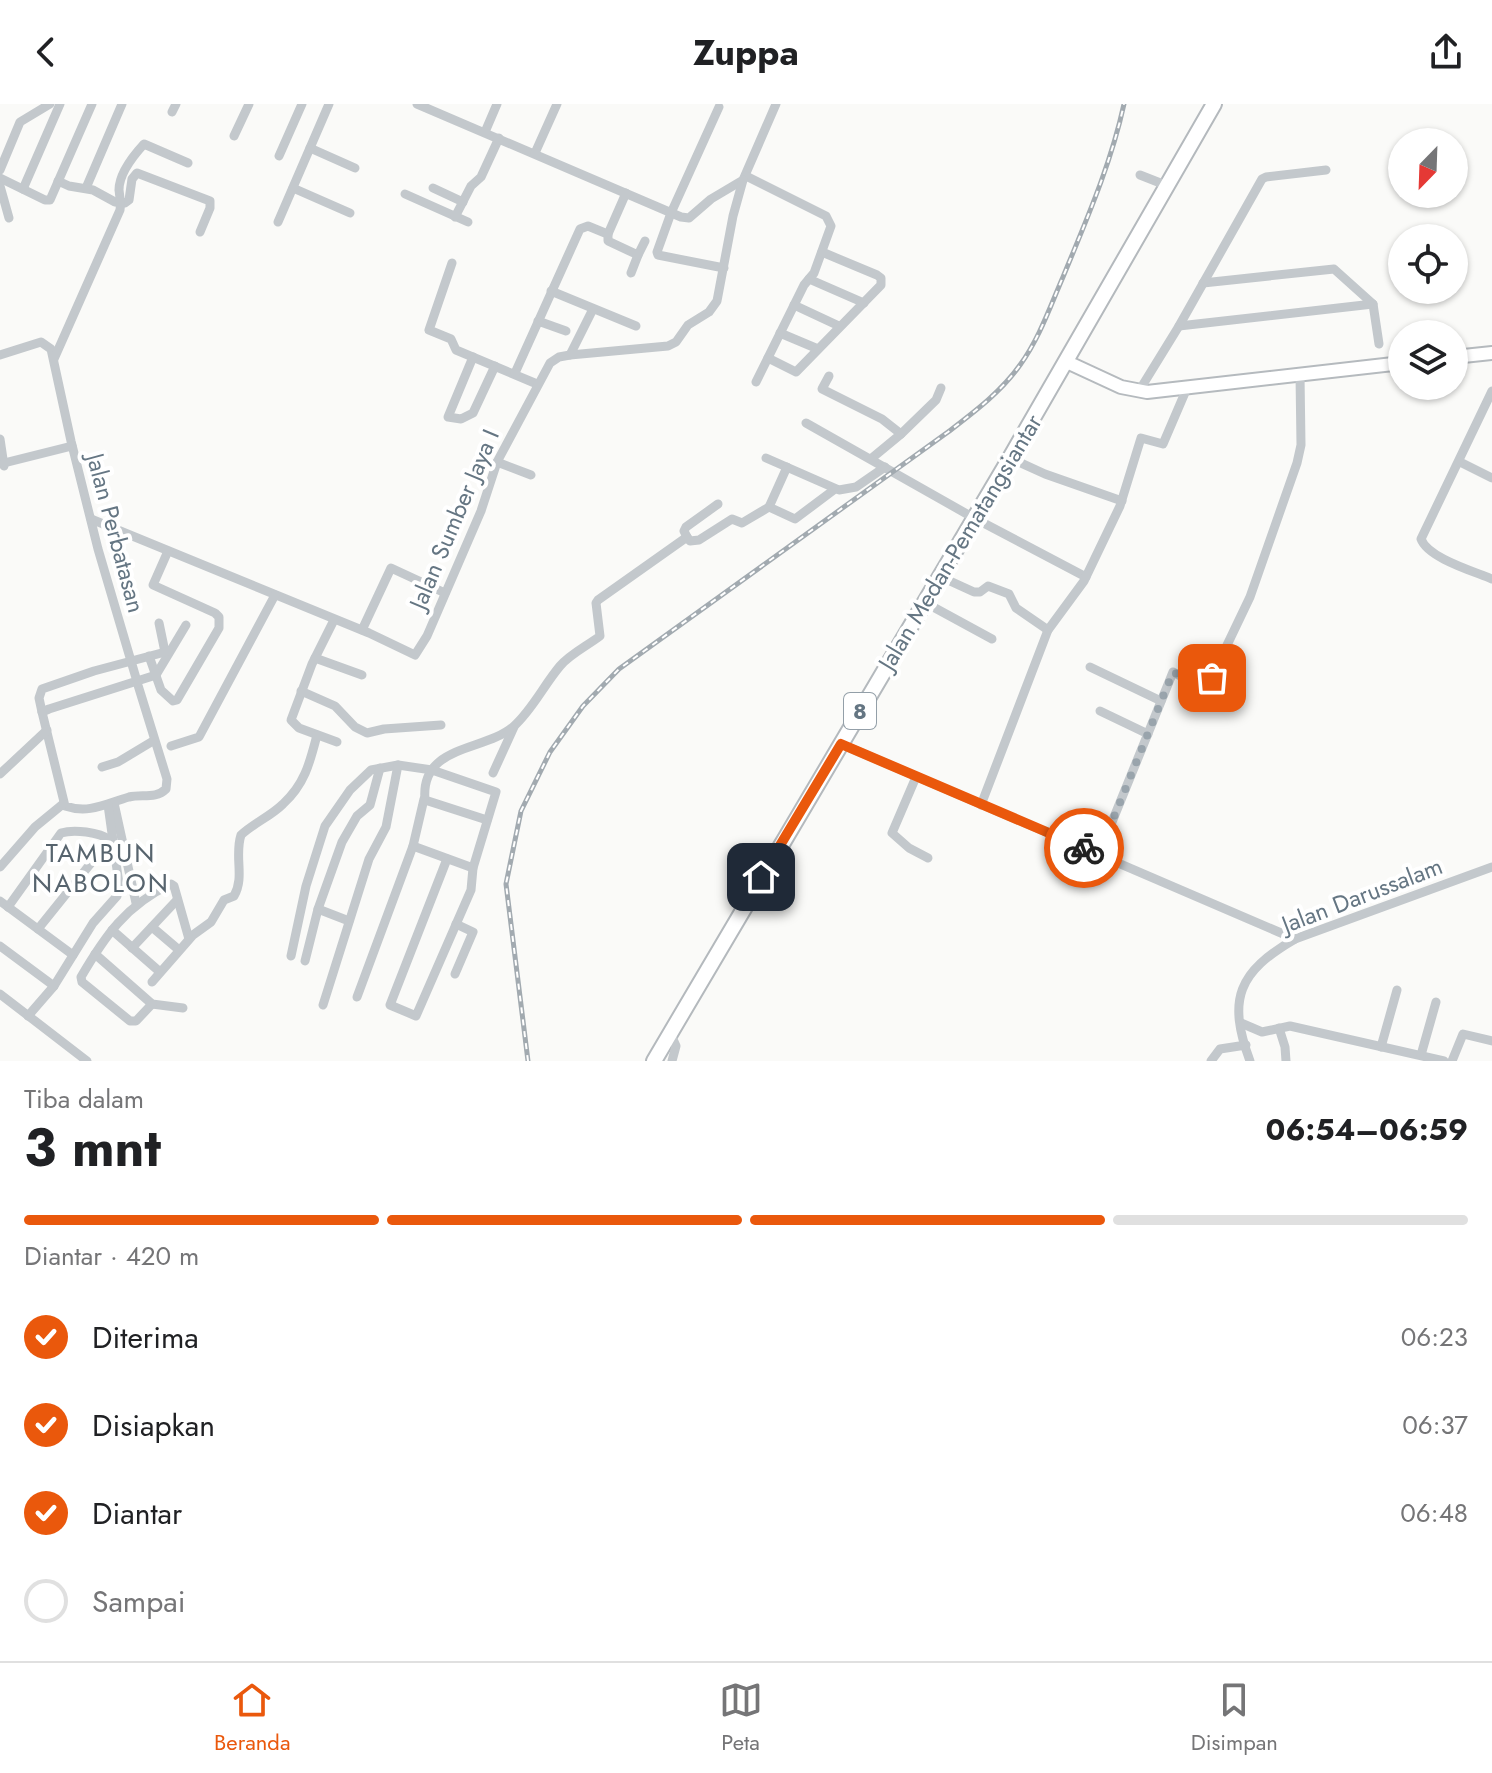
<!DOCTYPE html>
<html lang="id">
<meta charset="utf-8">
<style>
body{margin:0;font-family:Jost,sans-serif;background:#f6f6f6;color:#202124;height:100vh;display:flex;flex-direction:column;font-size:30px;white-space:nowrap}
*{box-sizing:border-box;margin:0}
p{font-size:26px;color:#757577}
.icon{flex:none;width:44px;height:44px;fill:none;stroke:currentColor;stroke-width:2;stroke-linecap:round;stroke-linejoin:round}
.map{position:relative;height:957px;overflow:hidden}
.details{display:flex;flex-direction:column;background:#fff;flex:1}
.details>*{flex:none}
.needle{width:52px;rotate:203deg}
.fabs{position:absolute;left:1388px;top:24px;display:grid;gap:16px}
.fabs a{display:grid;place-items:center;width:80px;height:80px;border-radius:50%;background:#fff;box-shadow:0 2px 6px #0004;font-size:40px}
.pin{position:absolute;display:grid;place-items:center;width:68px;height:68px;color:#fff;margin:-34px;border-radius:16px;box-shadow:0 4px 12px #0006}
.courier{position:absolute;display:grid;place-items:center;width:80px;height:80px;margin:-40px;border:6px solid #ea580c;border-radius:50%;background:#fff;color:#222;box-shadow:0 2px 10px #0007}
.head em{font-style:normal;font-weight:700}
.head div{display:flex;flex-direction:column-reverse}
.head{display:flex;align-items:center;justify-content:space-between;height:136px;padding:0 24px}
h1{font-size:52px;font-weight:700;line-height:60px}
.bar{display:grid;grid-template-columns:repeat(4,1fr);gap:12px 8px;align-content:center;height:96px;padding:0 24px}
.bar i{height:10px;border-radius:6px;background:#e0e0e0}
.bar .current{background:#ea580c}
.bar p{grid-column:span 4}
ol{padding:0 24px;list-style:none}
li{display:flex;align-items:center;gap:24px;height:88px}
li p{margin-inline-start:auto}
li .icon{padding:8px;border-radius:50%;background:#ea580c;color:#fff;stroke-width:4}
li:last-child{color:#757577}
li i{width:44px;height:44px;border:4px solid #e0e0e0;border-radius:50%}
header{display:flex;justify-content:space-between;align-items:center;height:104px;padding:0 24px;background:#fff;font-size:36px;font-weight:700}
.dock{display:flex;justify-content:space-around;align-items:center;height:112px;border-top:2px solid #e0e0e0;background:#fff;font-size:22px;color:#757577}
.dock a{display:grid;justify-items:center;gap:4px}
.dock .current{color:#ea580c}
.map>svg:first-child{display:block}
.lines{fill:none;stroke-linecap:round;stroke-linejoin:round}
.major-casing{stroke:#b5babe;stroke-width:16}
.highway-casing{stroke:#b4b9bd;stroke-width:18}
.minor{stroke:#c3c8cc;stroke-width:9}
.major{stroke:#fff;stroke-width:12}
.highway{stroke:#fff;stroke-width:14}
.rail-casing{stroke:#a2aab0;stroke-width:5}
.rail{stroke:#fff;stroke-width:2;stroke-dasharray:6;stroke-linecap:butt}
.done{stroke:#99a4ac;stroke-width:8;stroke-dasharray:0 14.4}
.route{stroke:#ea580c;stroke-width:10}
.labels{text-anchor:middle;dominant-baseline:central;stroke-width:8;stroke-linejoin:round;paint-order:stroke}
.shield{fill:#fff;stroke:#939fa8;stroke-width:2}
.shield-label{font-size:22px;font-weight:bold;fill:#657683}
.street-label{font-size:24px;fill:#657683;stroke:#fff}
.neighbourhood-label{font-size:26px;letter-spacing:2px;fill:#57646e;stroke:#fff}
</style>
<header><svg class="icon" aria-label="back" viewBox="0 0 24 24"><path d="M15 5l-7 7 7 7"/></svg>Zuppa<svg class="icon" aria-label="share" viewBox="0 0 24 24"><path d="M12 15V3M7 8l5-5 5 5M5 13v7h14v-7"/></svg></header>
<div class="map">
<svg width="1492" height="957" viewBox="0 0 1492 957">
<rect width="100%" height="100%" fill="#fafaf8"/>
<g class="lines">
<defs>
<g id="major">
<polyline points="1454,253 1492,249"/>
<polyline points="1067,258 1121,283 1147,288 1402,259"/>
</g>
<polyline id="highway" points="654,957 1010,354 1214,0"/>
</defs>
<use href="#major" class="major-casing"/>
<use href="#highway" class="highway-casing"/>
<g class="minor">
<polyline points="417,0 681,113 689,114 711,95 743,76 776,0"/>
<polyline points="719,3 671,109 657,148 658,151 724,164"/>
<polyline points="172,8 176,0"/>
<polyline points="485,28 497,0"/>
<polyline points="234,32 249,0"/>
<polyline points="310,44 355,64"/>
<polyline points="535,49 557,0"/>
<polyline points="279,52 302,0"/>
<polyline points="0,66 20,18 50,0"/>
<polyline points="1140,71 1168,82"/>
<polyline points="746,72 826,112 831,122 814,169 804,181 756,278"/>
<polyline points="0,74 45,96 50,96 92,0"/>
<polyline points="58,77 69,82 93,86 115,98 125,99 129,96 132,75 137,69 210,97 210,104 200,128"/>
<polyline points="0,82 9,114"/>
<polyline points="86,84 122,0"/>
<polyline points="293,84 350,109"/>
<polyline points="433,84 463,98"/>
<polyline points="23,85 60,0"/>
<polyline points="405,90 468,118"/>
<polyline points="455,113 471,82 481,73 499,34"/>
<polyline points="278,118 329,0"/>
<polyline points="608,130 626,89"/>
<polyline points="452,159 429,226 451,235 456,246 537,280"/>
<polyline points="631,169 638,151"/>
<polyline points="809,175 864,199"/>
<polyline points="551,187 636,222"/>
<polyline points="1373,200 1379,240"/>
<polyline points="794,201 839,222"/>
<polyline points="538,217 566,227"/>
<polyline points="1179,222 1373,200 1334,165 1203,179"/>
<polyline points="780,229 818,245"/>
<path d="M0,251L41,238L51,245L71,337L98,445L136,574L137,578L167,675L166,685C156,695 142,690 129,693C105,700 89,710 65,702L42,608L49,605L156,571L186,521"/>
<polyline points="570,251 593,205"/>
<polyline points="473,253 448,313 461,315 473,309 495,262"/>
<polyline points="768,254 796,268 881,181 881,174 877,171 822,148"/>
<path d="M54,255L120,106C121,99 120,93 119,86C119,69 133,52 144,40L188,59"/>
<polyline points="515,269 580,125 588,122 605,129 608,130 608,137 638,151 645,137"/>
<polyline points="829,272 822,285 882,315 901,330 872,354"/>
<polyline points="1139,287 1179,222 1262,75 1266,73 1326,66"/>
<path d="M1492,287L1421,435C1428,454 1473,467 1492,475"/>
<polyline points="806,319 974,414 1086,473"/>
<polyline points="901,330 936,296 941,284"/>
<polyline points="0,335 4,362"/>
<polyline points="766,354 839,386 856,383 885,363"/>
<polyline points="1010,354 1045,370 1122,397"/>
<polyline points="497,358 531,371"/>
<polyline points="1460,358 1492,374"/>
<polyline points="4,359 72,342"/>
<polyline points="787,363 769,403 795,415 835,385"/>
<polyline points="91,415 369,529 415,551 427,532 481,407 497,358 550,259 559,253 570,251 668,242 676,238 688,221 709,208 717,197 733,112 743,76"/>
<polyline points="687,433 684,427 686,423 718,400"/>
<polyline points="939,472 974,488 980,488 988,482 1009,490 1016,504 1048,526"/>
<polyline points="924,498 992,535"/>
<polyline points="334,516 312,560 291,616 299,624 337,638"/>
<polyline points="159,519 165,548"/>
<polyline points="362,526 391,464 445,489"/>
<polyline points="149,552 161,586 173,597 177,596 219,524 219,513 215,509 153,481 168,447"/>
<polyline points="315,554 362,571"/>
<polyline points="1090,563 1161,597"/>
<polyline points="301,587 335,602 355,623 367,629 384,625 441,621"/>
<polyline points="1100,607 1148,630"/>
<polyline points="42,608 39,594 42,585 94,567 169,547"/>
<polyline points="841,640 1295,835"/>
<polyline points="171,642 199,633 275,491"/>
<polyline points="102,663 118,658 153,637"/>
<polyline points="493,669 514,623"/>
<polyline points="0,670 47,626"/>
<polyline points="916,673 892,729 909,744 928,754"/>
<polyline points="114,699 136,799"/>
<polyline points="981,701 1048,526 1084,477 1120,402 1141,334 1163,340 1187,284"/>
<path d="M487,716L425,696C420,640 485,648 514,622C532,606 544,581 560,562C570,550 587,542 600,532L596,499L598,496L687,433L690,437L699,436L732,415L742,419L769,403"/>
<polyline points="413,742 473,764"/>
<polyline points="1099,750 1173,568 1203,584 1207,583 1250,493 1297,359 1301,341 1300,271"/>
<polyline points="0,763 35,723 63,700"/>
<polyline points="0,797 73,851"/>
<path d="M8,803L61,729C74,725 99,728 110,736"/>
<polyline points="318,805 349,817"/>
<polyline points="152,823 179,846"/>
<polyline points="38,825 112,733"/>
<polyline points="112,826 160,868"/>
<polyline points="0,842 54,882"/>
<polyline points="132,844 177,796"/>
<polyline points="95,850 152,900 183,904"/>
<polyline points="291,852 306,782 325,722 350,686 371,666 398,661 432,666 496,688 473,764 471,786 416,912 390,901 447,755"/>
<polyline points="305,857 318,805 342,738 357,712 370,701 380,664"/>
<polyline points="455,870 473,828 456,820"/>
<path d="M152,878L193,831L211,818L224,796L234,792C245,773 234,752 241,731C254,719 271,712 283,700C305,680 310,658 317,631"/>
<polyline points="0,890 87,957"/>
<polyline points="357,893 413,742 424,695"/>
<path d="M152,900L136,917H130L82,878L81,873C105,832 126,801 171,780L174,782L189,835"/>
<polyline points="323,901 369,755 386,723 398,661"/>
<polyline points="28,912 54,882 93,819 117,792 119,780 108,701"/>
<polyline points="1241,919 1262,928 1290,922 1444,957"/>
<polyline points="1279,924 1285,943 1286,957"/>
<polyline points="670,929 676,942 672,957"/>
<polyline points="1381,943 1397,886"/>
<polyline points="1421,951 1436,898"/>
<polyline points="1211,957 1220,945 1246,941"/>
<path d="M1250,957C1227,895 1238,868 1295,835L1492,763"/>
<polyline points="1452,957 1463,930 1492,937"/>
</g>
<use href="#major" class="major"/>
<use href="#highway" class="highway"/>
<defs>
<path id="rail" d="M528,957L506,780L521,707L550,648L583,602L619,565L948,328C974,308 1001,288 1020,261C1039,235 1050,203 1063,173C1086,117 1111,60 1124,0"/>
</defs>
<use href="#rail" class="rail-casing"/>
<use href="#rail" class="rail"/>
</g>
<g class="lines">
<polyline class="done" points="1084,744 1099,750 1173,568 1203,584 1209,581 1212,574"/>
<polyline class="route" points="761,773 841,640 1084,744"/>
</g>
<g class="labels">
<rect class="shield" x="844" y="589" width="32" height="36" rx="6"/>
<g class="shield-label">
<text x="860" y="607">8</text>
</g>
<g class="street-label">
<text transform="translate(454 415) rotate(-67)">Jalan Sumber Jaya I</text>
<text transform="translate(116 429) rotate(75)">Jalan Perbatasan</text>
<text transform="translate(960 438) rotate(-59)">Jalan Medan-Pematangsiantar</text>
<text transform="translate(1362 791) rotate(-21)">Jalan Darussalam</text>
</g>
<g class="neighbourhood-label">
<text x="101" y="749">TAMBUN<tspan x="101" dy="30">NABOLON</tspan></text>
</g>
</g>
</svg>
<div class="fabs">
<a><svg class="needle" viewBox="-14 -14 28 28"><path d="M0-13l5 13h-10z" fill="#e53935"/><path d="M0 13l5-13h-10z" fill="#757577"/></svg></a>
<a><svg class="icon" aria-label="locate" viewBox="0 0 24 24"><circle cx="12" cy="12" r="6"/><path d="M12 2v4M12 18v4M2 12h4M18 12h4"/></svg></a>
<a><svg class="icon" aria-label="layers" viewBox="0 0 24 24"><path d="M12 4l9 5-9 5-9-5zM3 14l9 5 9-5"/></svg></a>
</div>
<div class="pin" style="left:1212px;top:574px;background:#ea580c"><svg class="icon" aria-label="bag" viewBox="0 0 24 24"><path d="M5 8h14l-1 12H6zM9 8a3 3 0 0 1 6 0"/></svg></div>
<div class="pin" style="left:761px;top:773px;background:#1f2937"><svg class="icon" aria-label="home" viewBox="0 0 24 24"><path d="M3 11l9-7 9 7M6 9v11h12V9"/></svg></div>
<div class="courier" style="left:1084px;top:744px"><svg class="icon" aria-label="bike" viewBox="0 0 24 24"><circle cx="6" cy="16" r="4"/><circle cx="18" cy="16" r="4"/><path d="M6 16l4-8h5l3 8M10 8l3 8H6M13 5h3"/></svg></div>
</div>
<section class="details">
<div class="head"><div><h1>3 mnt</h1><p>Tiba dalam</p></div><em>06:54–06:59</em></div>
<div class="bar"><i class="current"></i><i class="current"></i><i class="current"></i><i></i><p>Diantar · 420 m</p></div>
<ol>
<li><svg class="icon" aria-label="check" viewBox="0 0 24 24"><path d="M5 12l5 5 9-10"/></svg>Diterima<p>06:23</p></li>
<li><svg class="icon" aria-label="check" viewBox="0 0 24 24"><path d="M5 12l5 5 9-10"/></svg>Disiapkan<p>06:37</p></li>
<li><svg class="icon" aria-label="check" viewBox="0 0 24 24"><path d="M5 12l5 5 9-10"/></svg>Diantar<p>06:48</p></li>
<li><i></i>Sampai</li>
</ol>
</section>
<nav class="dock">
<a class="current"><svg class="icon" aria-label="home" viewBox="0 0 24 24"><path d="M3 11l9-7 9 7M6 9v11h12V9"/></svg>Beranda</a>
<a><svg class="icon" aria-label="map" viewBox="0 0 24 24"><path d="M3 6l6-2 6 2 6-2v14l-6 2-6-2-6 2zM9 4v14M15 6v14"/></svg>Peta</a>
<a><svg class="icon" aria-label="saved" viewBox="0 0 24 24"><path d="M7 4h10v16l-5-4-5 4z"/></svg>Disimpan</a>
</nav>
